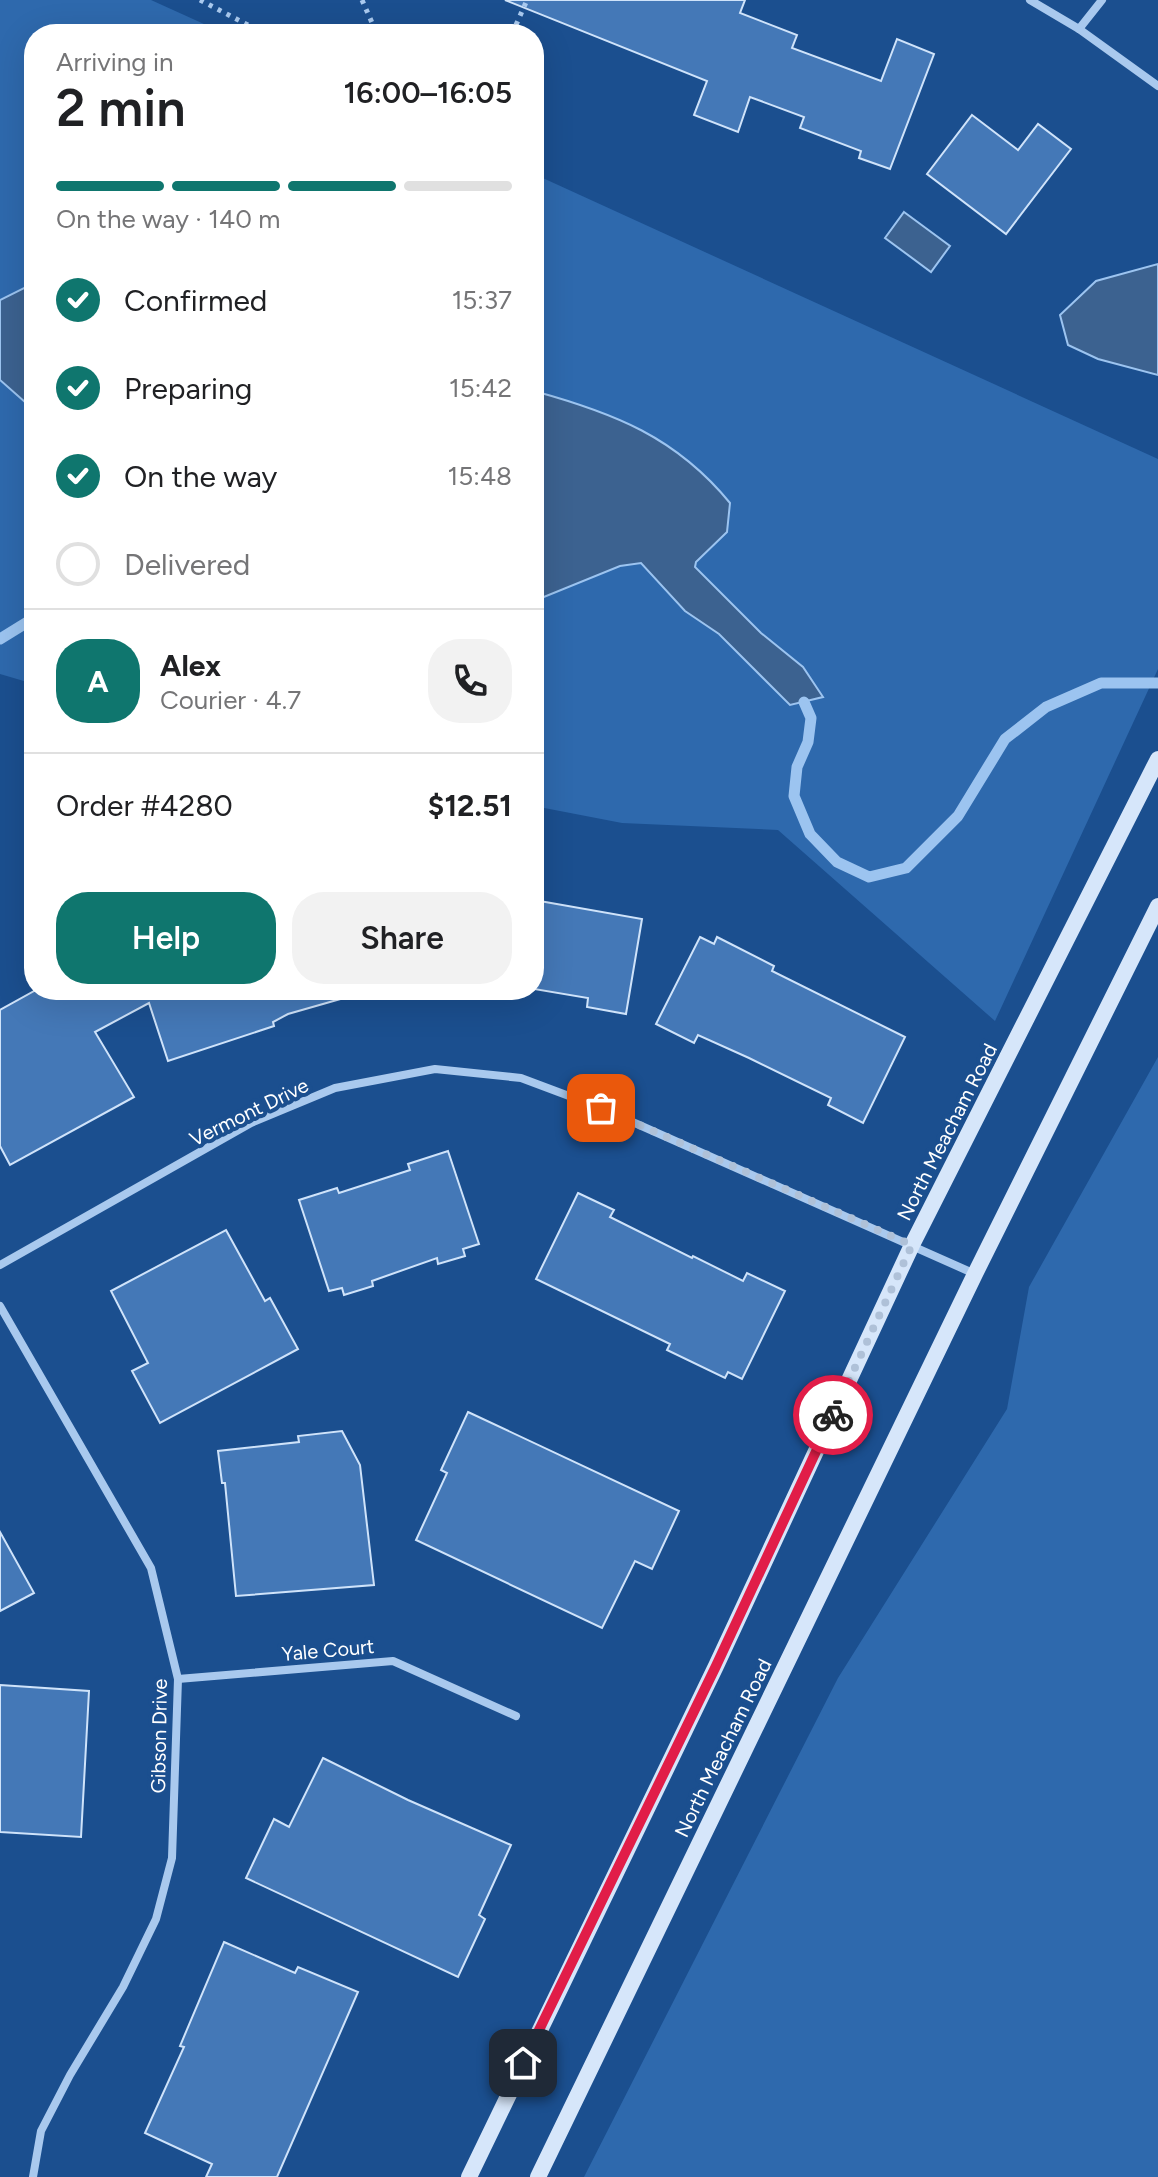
<!DOCTYPE html>
<meta charset="utf-8">
<style>
body{margin:0;font-family:Figtree,sans-serif;background:#f2f2f2;color:#202124;height:100vh;display:flex;flex-direction:column;font-size:30px;white-space:nowrap}
*{box-sizing:border-box;margin:0}
p{font-size:26px;color:#757577}
.icon{flex:none;width:44px;height:44px;fill:none;stroke:currentColor;stroke-width:2;stroke-linecap:round;stroke-linejoin:round}
.map{position:relative;flex:1;overflow:hidden}
.sheet{position:absolute;left:24px;top:24px;width:520px;height:976px;display:flex;flex-direction:column;background:#fff;border-radius:32px;box-shadow:0 8px 32px #0002}
.sheet>*{flex:none}
.pin{position:absolute;display:grid;place-items:center;width:68px;height:68px;color:#fff;margin:-34px;border-radius:16px;box-shadow:0 4px 12px #0006}
.courier{position:absolute;display:grid;place-items:center;width:80px;height:80px;margin:-40px;border:6px solid #e11d48;border-radius:50%;background:#fff;color:#222;box-shadow:0 2px 10px #0007}
.overview em{font-style:normal;font-weight:600}
.overview div{display:flex;flex-direction:column-reverse}
.overview{display:flex;align-items:center;justify-content:space-between;height:136px;padding:0 32px}
h1{font-size:52px;font-weight:600;line-height:60px}
.bar{display:grid;grid-template-columns:repeat(4,1fr);gap:12px 8px;align-content:center;height:96px;padding:0 32px}
.bar i{height:10px;border-radius:6px;background:#e0e0e0}
.bar .selected{background:#0f766e}
.bar p{grid-column:span 4}
.line{display:flex;align-items:center;gap:20px;padding:0 32px;border-top:2px solid #e0e0e0}
.line div{flex:1}
.round{display:grid;place-items:center;flex:none;width:84px;height:84px;border-radius:32px;background:#f2f2f2}
ol{padding:0 32px;list-style:none}
li{display:flex;align-items:center;gap:24px;height:88px}
li p{margin-inline-start:auto}
li .icon{padding:8px;border-radius:50%;background:#0f766e;color:#fff;stroke-width:4}
li:last-child{color:#757577}
li i{width:44px;height:44px;border:4px solid #e0e0e0;border-radius:50%}
.primary-button{display:flex;gap:16px;margin-top:auto;padding:16px 32px}
.primary-button a{flex:1;height:92px;border-radius:32px;background:#0f766e;color:#fff;font-size:32px;font-weight:600;line-height:92px;text-align:center}
.primary-button a+a{background:#f2f2f2;color:#202124}
.map>svg:first-child{display:block}
.green{fill:#2e69ad}
.water{fill:#3c6290;stroke:#9cc4f0;stroke-width:2}
.lines{fill:none;stroke-linecap:round;stroke-linejoin:round}
.stream{stroke:#9cc4f0;stroke-width:11}
.building{fill:#4478b7;stroke:#cfe3fa;stroke-width:2}
.path{stroke:#a9c9ee;stroke-width:5;stroke-dasharray:4 6;stroke-linecap:butt}
.street{stroke:#a9c9ee;stroke-width:8}
.secondary{stroke:#d6e6fa;stroke-width:16}
.done{stroke:#afc1d8;stroke-width:8;stroke-dasharray:0 14.4}
.route{stroke:#e11d48;stroke-width:10}
.labels{text-anchor:middle;dominant-baseline:central;stroke-width:8;stroke-linejoin:round;paint-order:stroke}
.street-label{font-size:20px;fill:#fff;stroke:#1b4f8f}
</style>
<div class="map">
<svg width="1158" height="2177" viewBox="0 0 1158 2177">
<rect width="100%" height="100%" fill="#1b4f8f"/>
<g class="green">
<polygon points="0,0 151,0 226,34 34,34 34,684 0,674"/>
<polygon points="534,174 1158,459 1158,669 995,1021 778,830 622,823 534,806"/>
<polygon points="1158,1057 1158,2177 584,2177 838,1678 1007,1409 1029,1287"/>
</g>
<g class="water">
<polygon points="904,212 950,246 931,272 885,238"/>
<polygon points="1158,264 1158,375 1098,359 1068,345 1060,315 1096,281"/>
<polygon points="34,283 34,410 0,380 0,300"/>
<path d="M534,391C614,413 676,437 730,503L727,532L696,562L695,567L761,633L803,667L823,697L790,705L719,634L685,611L641,563L620,566L534,601Z"/>
</g>
<g class="lines">
<g class="stream">
<polyline points="0,639 34,618"/>
<polyline points="804,702 811,718 808,742 797,767 794,796 810,834 837,862 869,877 906,868 958,816 1005,739 1046,707 1101,683 1158,683"/>
</g>
</g>
<g class="building">
<polygon points="505,0 745,0 740,13 797,35 792,48 881,81 897,39 934,54 890,169 859,158 861,151 800,128 804,117 750,97 738,132 694,115 707,81"/>
<polygon points="972,115 1018,150 1038,124 1071,149 1006,234 927,174"/>
<polygon points="534,900 642,919 626,1014 587,1007 588,998 534,989"/>
<polygon points="700,937 714,944 717,937 774,966 772,971 905,1037 863,1123 828,1105 831,1098 749,1058 698,1035 694,1043 656,1024"/>
<polygon points="36,990 343,990 344,998 288,1014 273,1022 274,1026 168,1061 149,1003 95,1032 134,1097 10,1165 0,1146 0,1010"/>
<polygon points="448,1151 479,1244 463,1249 465,1256 438,1264 437,1258 372,1281 373,1286 344,1295 342,1288 329,1291 299,1200 337,1188 339,1193 410,1170 408,1164"/>
<polygon points="578,1193 614,1210 610,1217 692,1258 693,1256 743,1281 747,1273 785,1291 742,1379 728,1372 725,1378 667,1350 670,1344 536,1279"/>
<polygon points="226,1230 265,1301 270,1298 298,1349 160,1423 132,1371 148,1363 111,1291"/>
<polygon points="468,1412 679,1511 652,1569 635,1561 602,1628 416,1540 447,1473 441,1470"/>
<polygon points="342,1431 360,1465 374,1585 236,1596 225,1483 222,1483 218,1451 299,1442 298,1436"/>
<polygon points="0,1532 34,1593 0,1611"/>
<polygon points="0,1685 89,1691 81,1837 0,1832"/>
<polygon points="323,1758 408,1800 511,1845 479,1915 485,1919 458,1977 246,1878 274,1819 289,1827"/>
<polygon points="224,1942 295,1973 298,1967 358,1992 277,2177 206,2177 212,2164 145,2133 184,2047 180,2046"/>
</g>
<g class="lines">
<g class="path">
<polyline points="200,0 265,34"/>
<polyline points="362,0 377,34"/>
<polyline points="512,34 527,0"/>
</g>
<g class="street">
<polyline points="1030,0 1079,29 1158,86"/>
<polyline points="1079,29 1102,0"/>
<polyline points="0,1265 251,1123 335,1088 435,1069 521,1078 601,1108 975,1274"/>
<polyline points="0,1306 151,1568 178,1679 172,1858 156,1919 123,1987 70,2075 41,2131 33,2177"/>
<polyline points="178,1679 393,1661 516,1716"/>
</g>
<g class="secondary">
<polyline points="469,2177 716,1666 912,1245 1158,759"/>
<polyline points="538,2177 975,1274 1158,906"/>
</g>
</g>
<g class="lines">
<polyline class="done" points="601,1108 912,1245 833,1415"/>
<polyline class="route" points="523,2063 716,1666 833,1415"/>
</g>
<g class="labels">
<g class="street-label">
<text transform="translate(249 1112) rotate(-26)">Vermont Drive</text>
<text transform="translate(947 1132) rotate(-63)">North Meacham Road</text>
<text transform="translate(328 1650) rotate(-5)">Yale Court</text>
<text transform="translate(159 1736) rotate(-89)">Gibson Drive</text>
<text transform="translate(723 1748) rotate(-64)">North Meacham Road</text>
</g>
</g>
</svg>
<div class="pin" style="left:601px;top:1108px;background:#ea580c"><svg class="icon" aria-label="bag" viewBox="0 0 24 24"><path d="M5 8h14l-1 12H6zM9 8a3 3 0 0 1 6 0"/></svg></div>
<div class="pin" style="left:523px;top:2063px;background:#1f2937"><svg class="icon" aria-label="home" viewBox="0 0 24 24"><path d="M3 11l9-7 9 7M6 9v11h12V9"/></svg></div>
<div class="courier" style="left:833px;top:1415px"><svg class="icon" aria-label="bike" viewBox="0 0 24 24"><circle cx="6" cy="16" r="4"/><circle cx="18" cy="16" r="4"/><path d="M6 16l4-8h5l3 8M10 8l3 8H6M13 5h3"/></svg></div>
<section class="sheet">
<div class="overview"><div><h1>2 min</h1><p>Arriving in</p></div><em>16:00–16:05</em></div>
<div class="bar"><i class="selected"></i><i class="selected"></i><i class="selected"></i><i></i><p>On the way · 140 m</p></div>
<ol>
<li><svg class="icon" aria-label="check" viewBox="0 0 24 24"><path d="M5 12l5 5 9-10"/></svg>Confirmed<p>15:37</p></li>
<li><svg class="icon" aria-label="check" viewBox="0 0 24 24"><path d="M5 12l5 5 9-10"/></svg>Preparing<p>15:42</p></li>
<li><svg class="icon" aria-label="check" viewBox="0 0 24 24"><path d="M5 12l5 5 9-10"/></svg>On the way<p>15:48</p></li>
<li><i></i>Delivered</li>
</ol>
<div class="line" style="height:144px"><b class="round" style="background:#0f766e;color:#fff">A</b><div><b>Alex</b><p>Courier · 4.7</p></div><a class="round"><svg class="icon" aria-label="phone" viewBox="0 0 24 24"><path d="M5 4h4l2 5-3 2q2 4 5 5l2-3 5 2v4C11 20 4 13 5 4z"/></svg></a></div>
<div class="line" style="height:104px"><div>Order #4280</div><b>$12.51</b></div>
<div class="primary-button"><a>Help</a><a>Share</a></div>
</section>
</div>
